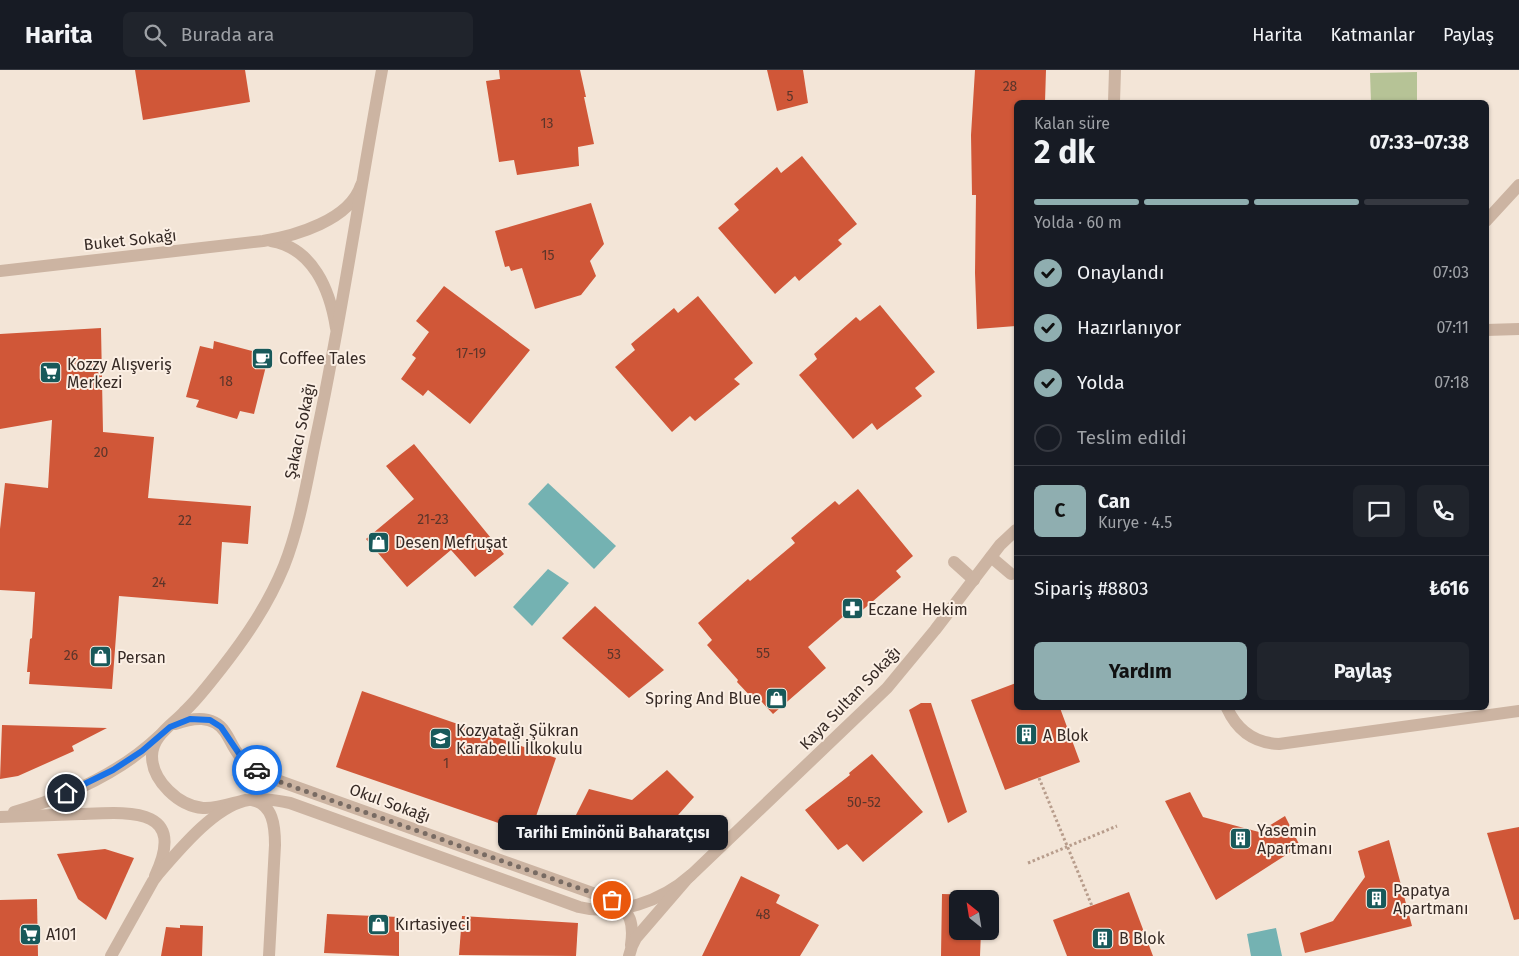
<!DOCTYPE html>
<html lang="tr">
<meta charset="utf-8">
<style>
body{margin:0;font-family:"Fira Sans",sans-serif;background:#20242c;color:#f1f3f6;height:100vh;display:flex;flex-direction:column;font-size:19px;white-space:nowrap}
*{box-sizing:border-box;margin:0}
p{font-size:16px;color:#9ea1a6}
.icon{flex:none;width:28px;height:28px;fill:none;stroke:currentColor;stroke-width:2;stroke-linecap:round;stroke-linejoin:round}
.map{position:relative;flex:1;overflow:hidden}
.panel{position:absolute;left:1014px;top:30px;width:475px;height:610px;display:flex;flex-direction:column;background:#171b24;border-radius:8px;box-shadow:0 1px 4px #0004}
.panel>*{flex:none}
.needle{width:32px;rotate:330deg}
.tools{position:absolute;left:949px;top:820px;display:grid;gap:10px}
.tools a{display:grid;place-items:center;width:50px;height:50px;border-radius:8px;background:#171b24;box-shadow:0 1px 4px #0004;font-size:25px}
.pin{position:absolute;display:grid;place-items:center;width:42px;height:42px;color:#fff;margin:-21px;border:2px solid #fff;border-radius:50%;box-shadow:0 1px 5px #0007}
.courier{position:absolute;display:grid;place-items:center;width:50px;height:50px;margin:-25px;border:4px solid #1a73e8;border-radius:50%;background:#fff;color:#222;box-shadow:0 1px 6px #0007}
.bubble{position:absolute;height:35px;border-radius:8px;background:#171b24;box-shadow:0 1px 4px #0004;font-size:16px;font-weight:700;line-height:35px;text-align:center}
.overview em{font-style:normal;font-weight:700}
.overview div{display:flex;flex-direction:column-reverse}
.overview{display:flex;align-items:center;justify-content:space-between;height:85px;padding:0 20px}
h1{font-size:32px;font-weight:700;line-height:38px}
.bar{display:grid;grid-template-columns:repeat(4,1fr);gap:8px 5px;align-content:center;height:60px;padding:0 20px}
.bar i{height:6px;border-radius:4px;background:#363941}
.bar .selected{background:#8faeb0}
.bar p{grid-column:span 4}
.line{display:flex;align-items:center;gap:12px;padding:0 20px;border-top:1px solid #363941}
.line div{flex:1}
.round{display:grid;place-items:center;flex:none;width:52px;height:52px;border-radius:8px;background:#20242c}
ol{padding:0 20px;list-style:none}
li{display:flex;align-items:center;gap:15px;height:55px}
li p{margin-inline-start:auto}
li .icon{padding:5px;border-radius:50%;background:#8faeb0;color:#111;stroke-width:4}
li:last-child{color:#9ea1a6}
li i{width:28px;height:28px;border:2px solid #363941;border-radius:50%}
.cta{display:flex;gap:10px;margin-top:auto;padding:10px 20px}
.cta a{flex:1;height:58px;border-radius:8px;background:#8faeb0;color:#111;font-size:20px;font-weight:700;line-height:58px;text-align:center}
.cta a+a{background:#20242c;color:#f1f3f6}
header{display:flex;align-items:center;gap:30px;box-sizing:border-box;height:70px;padding:0 25px;background:#171b24;border-bottom:1px solid #363941}
header strong{font-size:24px}
nav{display:flex;gap:28px;margin-inline-start:auto;font-size:18px}
.search{width:350px;height:45px;background:#20242c;display:flex;align-items:center;gap:12px;box-sizing:border-box;padding:0 18px;border-radius:8px;color:#9ea1a6;font-size:19px}
.map>svg:first-child{display:block}
.green{fill:#b6c396}
.water{fill:#74b2b2}
.building{fill:#d05738}
.lines{fill:none;stroke-linecap:round;stroke-linejoin:round}
.path{stroke:#b89d8c;stroke-width:3;stroke-dasharray:2.5 2.5;stroke-linecap:butt}
.service{stroke:#ccb4a2;stroke-width:12}
.minor{stroke:#ccb4a2;stroke-width:12}
.tertiary{stroke:#ccb4a2;stroke-width:12}
.done{stroke:#786b63;stroke-width:5;stroke-dasharray:0 9}
.route{stroke:#1a73e8;stroke-width:6}
.labels{text-anchor:middle;dominant-baseline:central;stroke-width:4;stroke-linejoin:round;paint-order:stroke}
.number-label{font-size:14px;fill:#5c352a}
.street-label{font-size:16px;fill:#362a25;stroke:#fbefe4}
.poi-label{font-size:16px;fill:#362a25;stroke:#fbefe4;text-anchor:start}
</style>
<header>
<strong>Harita</strong>
<div class="search"><svg class="icon" aria-label="search" viewBox="0 0 24 24"><circle cx="10" cy="10" r="6"/><path d="M15 15l6 6"/></svg>Burada ara</div>
<nav><a>Harita</a><a>Katmanlar</a><a>Paylaş</a></nav>
</header>
<div class="map">
<svg width="1519" height="886" viewBox="0 0 1519 886">
<rect width="100%" height="100%" fill="#f3e5d7"/>
<polygon class="green" points="1417,2 1417,32 1371,32 1370,3"/>
<g class="water">
<polygon points="548,413 616,476 594,499 528,434"/>
<polygon points="548,499 569,513 532,556 513,537"/>
<polygon points="1276,858 1282,886 1251,886 1247,864"/>
</g>
<g class="building">
<polygon points="135,0 245,0 250,32 143,50"/>
<polygon points="499,0 580,0 586,27 584,27 594,74 578,77 579,96 517,105 514,90 499,92 486,11 500,9"/>
<polygon points="767,0 803,0 808,33 777,41"/>
<polygon points="975,0 1046,0 1045,32 1016,32 1016,256 977,259 975,203 976,125 972,125 971,65"/>
<polygon points="802,86 857,154 838,170 842,174 799,211 795,206 775,224 718,158 739,140 734,134 777,97 781,103"/>
<polygon points="591,133 604,174 590,191 596,206 581,225 535,239 522,198 511,201 509,196 505,197 495,161"/>
<polygon points="444,216 530,280 470,354 428,320 423,326 401,309 416,288 412,285 429,262 416,251"/>
<polygon points="698,226 753,293 734,309 740,314 695,351 690,346 672,362 615,297 635,280 631,274 674,238 678,243"/>
<polygon points="880,235 935,302 915,318 922,326 877,360 872,353 853,369 799,305 817,289 814,284 856,247 860,251"/>
<polygon points="101,258 103,362 154,367 148,428 251,436 248,474 222,472 218,534 119,526 112,619 29,614 30,602 27,602 30,569 32,568 35,522 0,520 0,459 5,413 48,418 52,350 0,359 0,264"/>
<polygon points="214,271 256,282 253,292 266,296 254,344 240,341 237,349 196,337 199,330 186,327 200,276 213,279"/>
<polygon points="414,374 504,484 475,507 451,480 407,517 366,469 414,429 386,396"/>
<polygon points="858,419 913,486 896,501 901,507 858,544 853,538 808,577 826,598 773,644 760,630 754,630 737,612 738,610 707,575 712,570 698,553 748,509 750,511 795,473 791,468 835,431 839,435"/>
<polygon points="595,536 664,600 629,628 562,568"/>
<polygon points="1016,613 1016,638 1060,638 1080,692 1005,720 971,630"/>
<polygon points="362,621 556,688 530,764 336,697"/>
<polygon points="921,633 931,633 967,742 948,753 909,640"/>
<polygon points="2,655 107,658 72,676 74,681 18,706 0,709"/>
<polygon points="872,684 923,742 863,792 847,774 838,780 805,740 850,705 849,703"/>
<polygon points="667,700 694,727 656,770 615,774 568,761 589,719 632,730"/>
<polygon points="1190,722 1203,747 1259,762 1285,746 1300,776 1216,830 1165,731"/>
<polygon points="1519,757 1519,849 1514,850 1487,763"/>
<polygon points="1389,770 1412,856 1305,883 1300,863 1333,851 1365,807 1358,781"/>
<polygon points="105,779 134,788 106,850 78,829 57,784"/>
<polygon points="741,806 780,825 776,833 819,855 800,886 702,886"/>
<polygon points="1129,822 1153,886 1067,886 1053,850"/>
<polygon points="942,824 982,825 981,829 958,829 958,861 981,861 980,886 941,886"/>
<polygon points="37,829 38,886 0,886 0,830"/>
<polygon points="327,844 399,847 399,886 324,883"/>
<polygon points="462,846 578,853 576,886 459,885"/>
<polygon points="180,855 203,856 202,886 161,886 166,857 180,858"/>
</g>
<g class="lines">
<g class="path">
<polyline points="1039,708 1092,836"/>
<polyline points="1028,793 1117,756"/>
</g>
<g class="service">
<polyline points="991,487 1011,504"/>
<polyline points="954,492 974,510"/>
</g>
<g class="minor">
<polyline points="1114,32 1115,0"/>
<path d="M271,171C313,178 330,220 336,258"/>
<path d="M0,201L263,171C295,166 350,150 361,115"/>
<polyline points="1486,260 1519,259"/>
<path d="M1227,638C1237,660 1254,673 1279,674L1519,641"/>
<path d="M252,730C273,734 275,756 275,775L269,886"/>
<path d="M14,742C66,727 120,703 159,666"/>
<path d="M0,747C27,746 54,745 81,744C129,742 188,736 155,806"/>
</g>
<g class="tertiary">
<polyline points="1486,151 1519,115"/>
<path d="M175,654C192,648 213,644 225,662C230,669 233,678 239,685C248,695 259,702 271,708L612,830C631,840 634,855 631,875"/>
<path d="M245,730C232,733 217,739 203,738C179,736 152,711 152,686C152,666 172,655 184,642C198,629 209,614 221,599C246,567 268,535 284,496C301,453 308,404 318,358C343,239 360,119 382,0"/>
<path d="M111,886L153,811L159,803C180,779 213,739 244,731C259,727 275,730 290,733L579,837C617,847 662,831 691,805"/>
<polyline points="629,886 632,876 636,868 686,810 887,618 935,560 1000,475 1016,460"/>
</g>
</g>
<g class="lines">
<polyline class="done" points="257,700 280,712 612,830"/>
<polyline class="route" points="66,723 113,700 142,681 170,657 190,649 210,650 221,657 240,685 257,700"/>
</g>
<defs>
<symbol id="cafe-square" viewBox="-11 -11 22 22"><rect x="-9" y="-9" width="18" height="18" rx="4" fill="#18595a" stroke="#fbefe4"/><path d="M-5.5-4.5H6V0H3Q3 3.5 0 3.5H-2.5Q-5.5 3.5-5.5 0ZM3-3.2v2h1.7v-2ZM-6 4.5H4V6H-6Z" fill="#fff"/></symbol>
<symbol id="supermarket-square" viewBox="-11 -11 22 22"><rect x="-9" y="-9" width="18" height="18" rx="4" fill="#18595a" stroke="#fbefe4"/><path d="M-6-5.5h2.5l.6 2H6L4.5 2H-2.5L-4.4-4H-6ZM-1.5 3.2a1.3 1.3 0 1 0 .1 0ZM3 3.2a1.3 1.3 0 1 0 .1 0Z" fill="#fff"/></symbol>
<symbol id="shop-square" viewBox="-11 -11 22 22"><rect x="-9" y="-9" width="18" height="18" rx="4" fill="#18595a" stroke="#fbefe4"/><path d="M-5-2.5h2.3a2.7 3.5 0 0 1 5.4 0H5L5.5 6h-11ZM-1.5-2.5h3a1.5 2.3 0 0 0-3 0Z" fill="#fff"/></symbol>
<symbol id="pharmacy-square" viewBox="-11 -11 22 22"><rect x="-9" y="-9" width="18" height="18" rx="4" fill="#18595a" stroke="#fbefe4"/><path d="M-2-6h4v4h4v4h-4v4h-4v-4h-4v-4h4Z" fill="#fff"/></symbol>
<symbol id="building-square" viewBox="-11 -11 22 22"><rect x="-9" y="-9" width="18" height="18" rx="4" fill="#18595a" stroke="#fbefe4"/><path d="M-4-6H4V6H1V3H-1V6H-4ZM-2.5-4.3h1.7v1.8h-1.7ZM.8-4.3h1.7v1.8H.8ZM-2.5-1h1.7V.8h-1.7ZM.8-1h1.7V.8H.8Z" fill="#fff"/></symbol>
<symbol id="school-square" viewBox="-11 -11 22 22"><rect x="-9" y="-9" width="18" height="18" rx="4" fill="#18595a" stroke="#fbefe4"/><path d="M0-5L7-2L0 1L-7-2ZM-4 1L0 2.5L4 1V4Q0 6-4 4Z" fill="#fff"/></symbol>
</defs>
<g fill-rule="evenodd">
<use href="#cafe-square" x="250" y="276" width="25" height="25"/>
<use href="#supermarket-square" x="38" y="290" width="25" height="25"/>
<use href="#shop-square" x="366" y="460" width="25" height="25"/>
<use href="#pharmacy-square" x="840" y="526" width="25" height="25"/>
<use href="#shop-square" x="88" y="574" width="25" height="25"/>
<use href="#shop-square" x="764" y="616" width="25" height="25"/>
<use href="#building-square" x="1014" y="652" width="25" height="25"/>
<use href="#school-square" x="428" y="656" width="25" height="25"/>
<use href="#building-square" x="1228" y="756" width="25" height="25"/>
<use href="#building-square" x="1364" y="816" width="25" height="25"/>
<use href="#shop-square" x="366" y="842" width="25" height="25"/>
<use href="#supermarket-square" x="18" y="852" width="25" height="25"/>
<use href="#building-square" x="1090" y="856" width="25" height="25"/>
</g>
<g class="labels">
<g class="number-label">
<text x="1010" y="16">28</text>
<text x="790" y="26">5</text>
<text x="547" y="53">13</text>
<text x="548" y="185">15</text>
<text x="471" y="283">17-19</text>
<text x="226" y="311">18</text>
<text x="101" y="382">20</text>
<text x="433" y="449">21-23</text>
<text x="185" y="450">22</text>
<text x="159" y="512">24</text>
<text x="763" y="583">55</text>
<text x="614" y="584">53</text>
<text x="71" y="585">26</text>
<text x="446" y="693">1</text>
<text x="864" y="732">50-52</text>
<text x="763" y="844">48</text>
</g>
<g class="street-label">
<text transform="translate(130 170) rotate(-6)">Buket Sokağı</text>
<text transform="translate(300 361) rotate(-78)">Şakacı Sokağı</text>
<text transform="translate(850 628) rotate(-46)">Kaya Sultan Sokağı</text>
<text transform="translate(390 733) rotate(20)">Okul Sokağı</text>
</g>
<g class="poi-label">
<text x="279" y="288">Coffee Tales</text>
<text x="67" y="294">Kozzy Alışveriş<tspan x="67" dy="18">Merkezi</tspan></text>
<text x="395" y="472">Desen Mefruşat</text>
<text x="868" y="539">Eczane Hekim</text>
<text x="117" y="587">Persan</text>
<text x="761" y="628" text-anchor="end">Spring And Blue</text>
<text x="456" y="660">Kozyatağı Şükran<tspan x="456" dy="18">Karabelli İlkokulu</tspan></text>
<text x="1043" y="665">A Blok</text>
<text x="1257" y="760">Yasemin<tspan x="1257" dy="18">Apartmanı</tspan></text>
<text x="1393" y="820">Papatya<tspan x="1393" dy="18">Apartmanı</tspan></text>
<text x="395" y="854">Kırtasiyeci</text>
<text x="46" y="864">A101</text>
<text x="1119" y="868">B Blok</text>
</g>
</g>
</svg>
<div class="tools">
<a><svg class="needle" viewBox="-14 -14 28 28"><path d="M0-13l5 13h-10z" fill="#e53935"/><path d="M0 13l5-13h-10z" fill="#9ea1a6"/></svg></a>
</div>
<div class="pin" style="left:612px;top:830px;background:#ea580c"><svg class="icon" aria-label="bag" viewBox="0 0 24 24"><path d="M5 8h14l-1 12H6zM9 8a3 3 0 0 1 6 0"/></svg></div>
<div class="pin" style="left:66px;top:723px;background:#1f2937"><svg class="icon" aria-label="home" viewBox="0 0 24 24"><path d="M3 11l9-7 9 7M6 9v11h12V9"/></svg></div>
<div class="courier" style="left:257px;top:700px"><svg class="icon" aria-label="car" viewBox="0 0 24 24"><path d="M5 17H2v-5l4-1 3-4h7l3 4 3 1v5h-3M9 17h6M6 11h13"/><circle cx="7" cy="17" r="2"/><circle cx="17" cy="17" r="2"/></svg></div>
<div class="bubble" style="left:498px;top:745px;width:230px">Tarihi Eminönü Baharatçısı</div>
<section class="panel">
<div class="overview"><div><h1>2 dk</h1><p>Kalan süre</p></div><em>07:33–07:38</em></div>
<div class="bar"><i class="selected"></i><i class="selected"></i><i class="selected"></i><i></i><p>Yolda · 60 m</p></div>
<ol>
<li><svg class="icon" aria-label="check" viewBox="0 0 24 24"><path d="M5 12l5 5 9-10"/></svg>Onaylandı<p>07:03</p></li>
<li><svg class="icon" aria-label="check" viewBox="0 0 24 24"><path d="M5 12l5 5 9-10"/></svg>Hazırlanıyor<p>07:11</p></li>
<li><svg class="icon" aria-label="check" viewBox="0 0 24 24"><path d="M5 12l5 5 9-10"/></svg>Yolda<p>07:18</p></li>
<li><i></i>Teslim edildi</li>
</ol>
<div class="line" style="height:90px"><b class="round" style="background:#8faeb0;color:#111">C</b><div><b>Can</b><p>Kurye · 4.5</p></div><a class="round"><svg class="icon" aria-label="chat" viewBox="0 0 24 24"><path d="M4 5h16v11H9l-5 4z"/></svg></a><a class="round"><svg class="icon" aria-label="phone" viewBox="0 0 24 24"><path d="M5 4h4l2 5-3 2q2 4 5 5l2-3 5 2v4C11 20 4 13 5 4z"/></svg></a></div>
<div class="line" style="height:65px"><div>Sipariş #8803</div><b>₺616</b></div>
<div class="cta"><a>Yardım</a><a>Paylaş</a></div>
</section>
</div>
